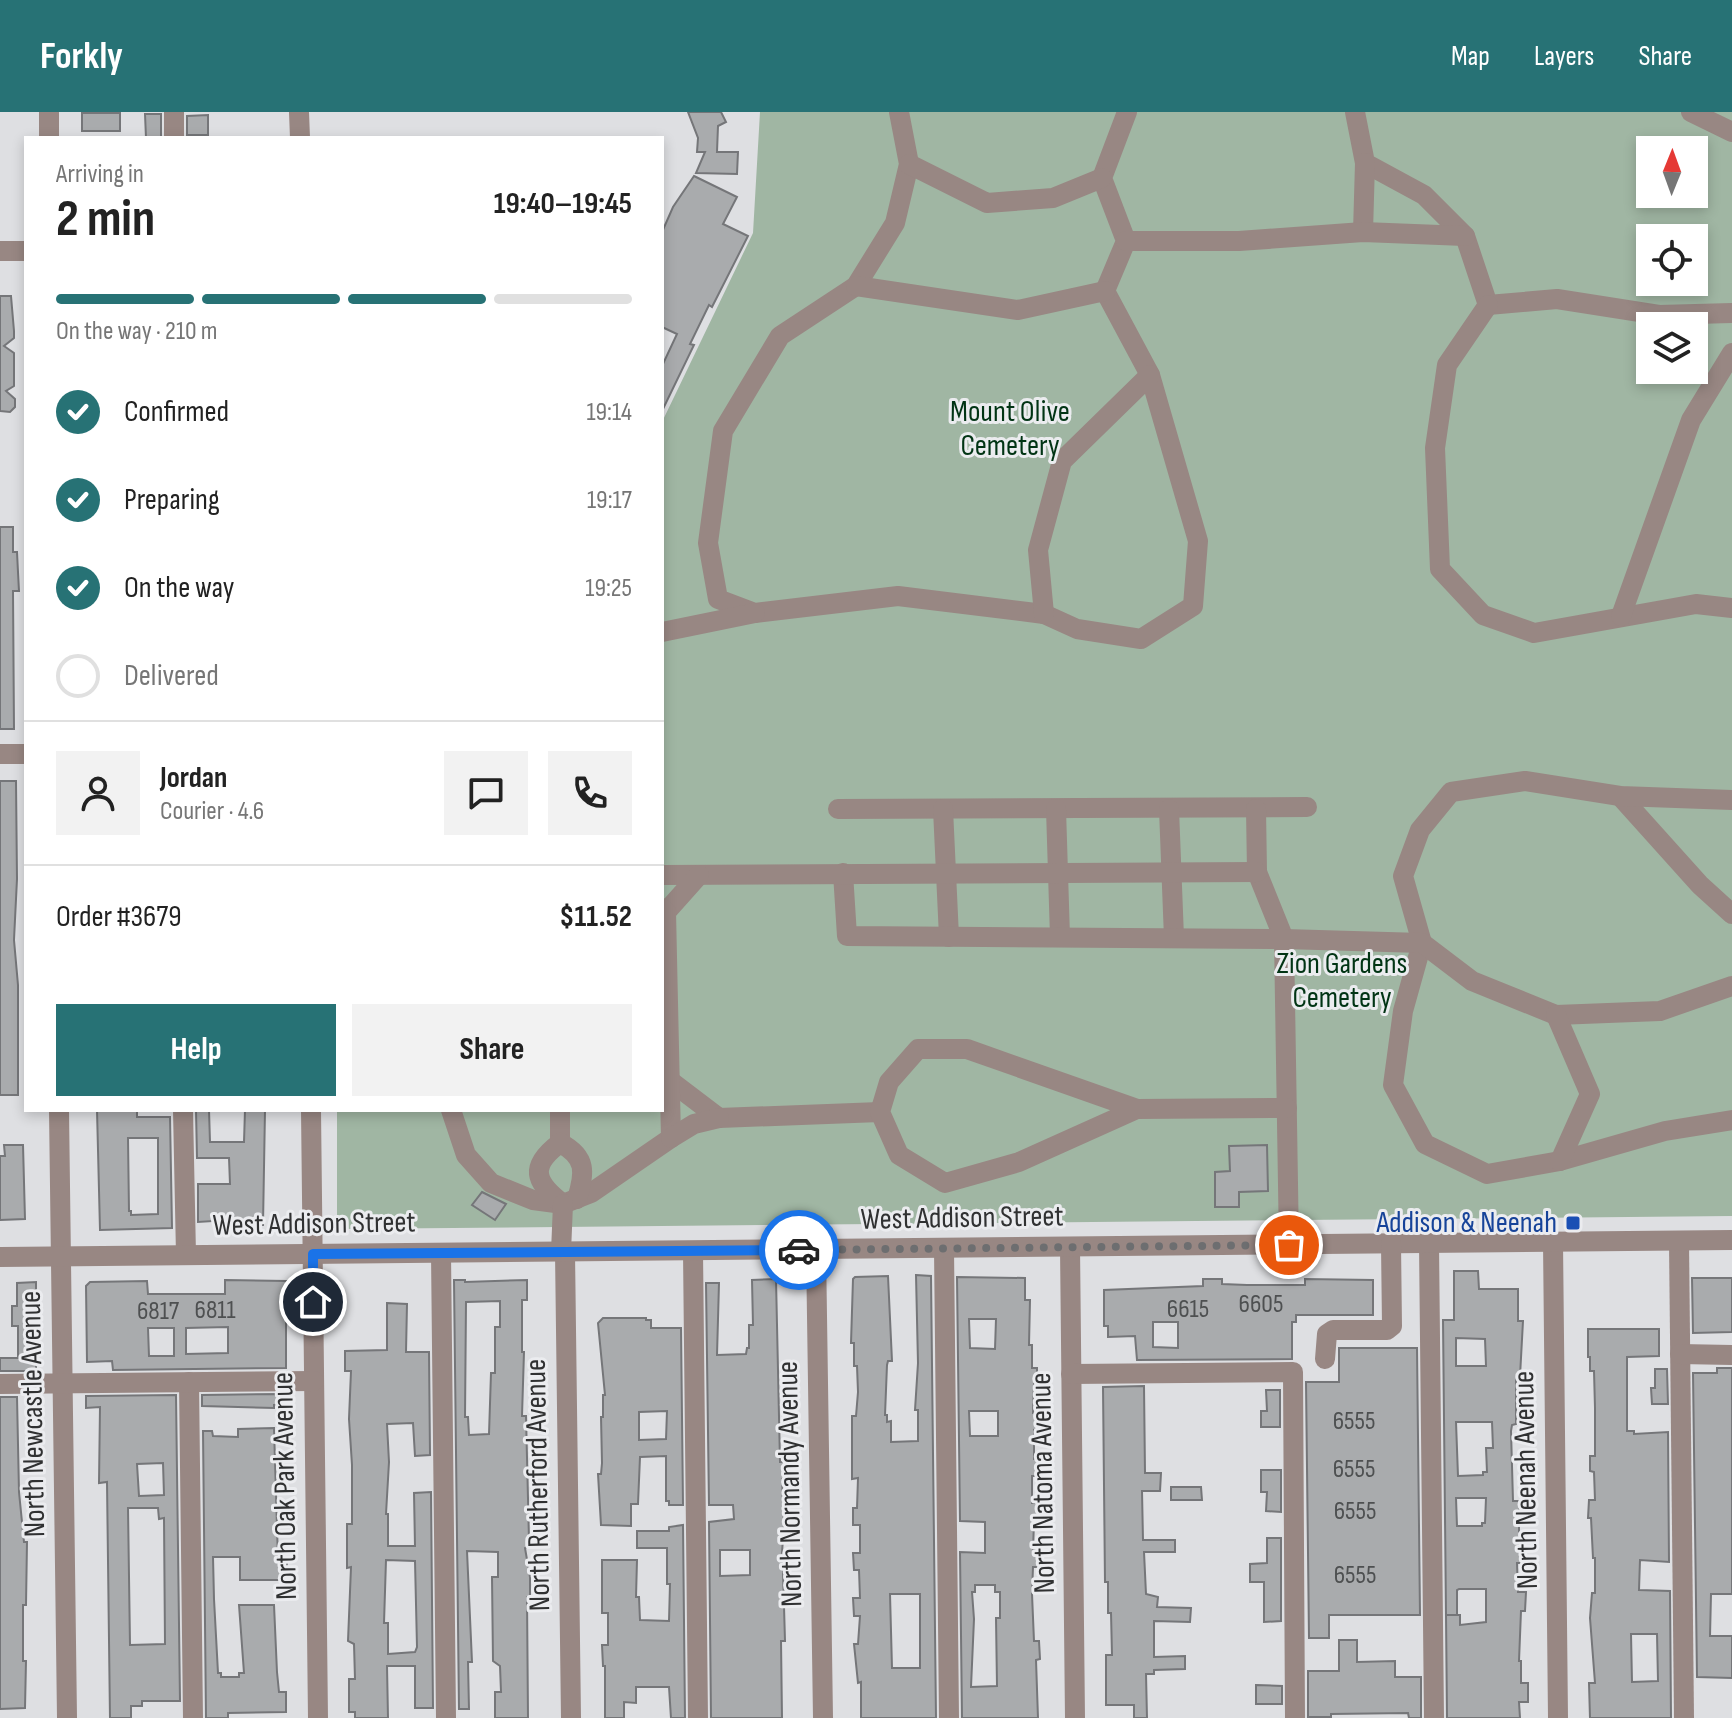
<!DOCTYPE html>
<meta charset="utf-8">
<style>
body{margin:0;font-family:"Sofia Sans Condensed",sans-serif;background:#f2f2f2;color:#222;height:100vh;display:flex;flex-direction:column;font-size:30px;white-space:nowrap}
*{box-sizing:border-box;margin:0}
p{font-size:26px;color:#767676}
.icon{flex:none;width:44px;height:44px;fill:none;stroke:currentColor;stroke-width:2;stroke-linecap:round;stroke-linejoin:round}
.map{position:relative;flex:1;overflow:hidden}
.panel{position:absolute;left:24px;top:24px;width:640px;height:976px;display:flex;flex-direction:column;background:#fff;border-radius:0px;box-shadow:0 4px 12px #0003}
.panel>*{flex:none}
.needle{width:52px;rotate:1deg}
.tools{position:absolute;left:1636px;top:24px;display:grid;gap:16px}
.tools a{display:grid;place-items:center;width:72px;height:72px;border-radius:0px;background:#fff;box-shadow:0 4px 12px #0003;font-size:40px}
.pin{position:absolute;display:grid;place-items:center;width:68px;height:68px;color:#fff;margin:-34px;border:4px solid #fff;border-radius:50%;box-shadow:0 2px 8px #0007}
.courier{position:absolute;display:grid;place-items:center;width:80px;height:80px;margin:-40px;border:6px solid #1a73e8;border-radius:50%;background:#fff;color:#222;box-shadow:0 2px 10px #0007}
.headline em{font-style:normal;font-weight:700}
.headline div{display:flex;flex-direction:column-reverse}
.headline{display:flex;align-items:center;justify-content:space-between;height:136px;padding:0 32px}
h1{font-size:52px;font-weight:700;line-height:60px}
.bar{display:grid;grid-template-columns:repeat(4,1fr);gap:12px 8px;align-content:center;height:96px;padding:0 32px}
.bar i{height:10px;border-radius:6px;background:#e0e0e0}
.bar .active{background:#277275}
.bar p{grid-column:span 4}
.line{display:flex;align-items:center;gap:20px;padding:0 32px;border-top:2px solid #e0e0e0}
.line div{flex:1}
.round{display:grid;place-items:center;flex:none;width:84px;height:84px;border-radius:0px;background:#f2f2f2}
ol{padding:0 32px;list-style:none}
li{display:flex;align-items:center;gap:24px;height:88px}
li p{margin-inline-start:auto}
li .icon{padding:8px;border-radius:50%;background:#277275;color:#fff;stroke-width:4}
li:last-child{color:#767676}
li i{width:44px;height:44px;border:4px solid #e0e0e0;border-radius:50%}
.button{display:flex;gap:16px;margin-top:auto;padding:16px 32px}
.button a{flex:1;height:92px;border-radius:0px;background:#277275;color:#fff;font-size:32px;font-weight:700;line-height:92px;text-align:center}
.button a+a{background:#f2f2f2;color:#222}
header{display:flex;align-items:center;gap:48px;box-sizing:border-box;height:112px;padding:0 40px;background:#277275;color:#fff}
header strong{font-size:38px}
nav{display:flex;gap:44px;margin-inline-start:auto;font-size:28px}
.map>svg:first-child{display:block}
.green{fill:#a0b6a3;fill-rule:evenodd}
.building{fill:#a9abad;stroke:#757679;stroke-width:2;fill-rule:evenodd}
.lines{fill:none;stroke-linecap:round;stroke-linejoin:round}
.minor{stroke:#988783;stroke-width:20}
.done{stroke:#6d6e70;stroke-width:8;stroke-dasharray:0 14.4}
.route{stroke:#1a73e8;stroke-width:10}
.transit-dot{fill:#1a4fb4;stroke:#ebecef;stroke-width:3}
.labels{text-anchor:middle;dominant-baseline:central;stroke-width:6;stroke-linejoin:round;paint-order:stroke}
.number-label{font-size:26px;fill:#4e5051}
.park-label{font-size:30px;fill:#013414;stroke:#ebecef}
.street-label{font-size:30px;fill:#303132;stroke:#ebecef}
.transit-label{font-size:30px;fill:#164399;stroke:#ebecef;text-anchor:end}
</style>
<header>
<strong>Forkly</strong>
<nav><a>Map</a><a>Layers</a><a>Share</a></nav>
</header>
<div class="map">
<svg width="1732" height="1606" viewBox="0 0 1732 1606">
<rect width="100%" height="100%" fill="#dedfe2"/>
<path class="green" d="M760,0H1732V1104L337,1117V998H662V310L753,121ZM1650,38H1694V82H1650ZM1650,126H1694V170H1650ZM1650,214H1694V258H1650Z"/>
<g class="building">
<polygon points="688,0 721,0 726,10 718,14 717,40 738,40 737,62 696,61 705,40 697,40 698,26"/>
<rect x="82" y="1" width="38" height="18"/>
<polygon points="145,2 161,2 161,26 146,26"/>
<polygon points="208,3 208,23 187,23 187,4"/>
<polygon points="694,64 737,85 723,112 748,124 712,195 709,193 690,232 694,233 662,299 662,254 677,222 662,215 662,120 673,95"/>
<polygon points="0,184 11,184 14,219 14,226 4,234 14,241 14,274 6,279 15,287 15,295 10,300 0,299"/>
<polygon points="0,415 13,415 13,440 17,440 18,460 19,479 13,479 14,617 0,617"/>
<polygon points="0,669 16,669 17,767 14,828 18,873 18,983 0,983"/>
<path d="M97,998H137V1005H170L172,1116L100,1118ZM128,1026H158V1102L131,1103V1099H129Z"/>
<polygon points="196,998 209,998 210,1030 244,1030 245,998 265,998 263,1113 229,1113 229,1108 198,1110 198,1072 230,1072 229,1046 197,1046"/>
<polygon points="4,1033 23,1033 25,1107 0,1108 0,1044 5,1044"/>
<polygon points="1267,1033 1268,1079 1239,1080 1239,1095 1215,1095 1215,1060 1230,1059 1229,1034"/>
<polygon points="482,1080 506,1092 495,1108 472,1093"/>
<path d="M1454,1159H1478L1479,1177H1518V1209H1523L1520,1264L1516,1268V1312L1512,1313L1511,1319L1513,1389H1519V1435H1522L1523,1451H1517L1518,1480H1526L1525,1499H1521L1519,1549H1521V1571H1528V1590H1519L1520,1606H1447L1446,1503H1460V1513L1486,1510V1477H1459L1457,1478V1503H1446L1443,1208H1454ZM1456,1226L1485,1227L1486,1254H1456ZM1456,1310H1492L1493,1336H1486L1487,1360H1483V1363L1458,1364ZM1456,1386H1486L1485,1411H1482V1414H1457Z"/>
<path d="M916,1163L931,1164L936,1606H861V1570L858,1571L854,1532H858L860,1504H854L853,1486H860L859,1458H854L853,1441H860V1413H853V1396H857L858,1366L852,1367V1304H856L858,1280L857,1254H854V1231H851L853,1167L855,1165L888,1164L892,1249H888L887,1253L885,1303H887V1310L891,1309V1330L918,1329V1298H915L918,1251ZM890,1482H920V1556H892Z"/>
<path d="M957,1165L1025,1166V1188H1030L1029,1233H1032V1256H1037V1272H1034L1033,1301H1037L1038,1319L1034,1318V1347H1038V1364H1032V1391H1038V1411L1034,1410L1033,1438H1039V1455H1033L1032,1482L1034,1529H1039L1040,1547L1036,1548L1038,1606H962L960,1440L985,1441V1410L960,1409ZM969,1207H996L995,1237L970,1236ZM969,1299H998V1324H970ZM975,1473H995V1480H1000V1506H996L997,1574L971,1575L974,1507L972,1480H975Z"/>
<polygon points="1692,1166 1732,1166 1732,1220 1693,1221"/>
<path d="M776,1167L780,1350H785V1367H782L784,1412L782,1441L786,1446L785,1460H783L785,1529H781L782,1606H711L709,1410L734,1407L733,1393H709L706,1171H719L717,1243L746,1242L747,1236H749V1213H753L752,1168ZM720,1438H750V1463L720,1464Z"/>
<path d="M1203,1167H1222V1172L1247,1173H1305V1167L1373,1168V1203H1296V1210H1292V1247L1137,1248L1135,1224L1108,1225V1214H1104V1178L1203,1174ZM1153,1210H1178V1236L1153,1235Z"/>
<path d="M225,1168L286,1169V1256L113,1258L112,1249L87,1250L86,1174L90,1170L147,1169L148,1182H225ZM228,1215V1241L186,1242V1216ZM148,1216H174V1244H149Z"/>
<path d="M454,1168H465V1170L527,1168V1188H522V1240H524L522,1304H526L529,1428V1434L525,1436L530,1465V1485H527L528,1606H495V1580H501L500,1554L493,1549L492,1465H498V1440L467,1439L472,1550H468L469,1597H459ZM500,1189V1215H495V1261H491L489,1322L469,1323L468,1305H465L466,1190Z"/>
<polygon points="36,1170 36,1259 0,1259 0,1246 18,1246 18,1214 12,1214 12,1194 17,1194 17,1171"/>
<path d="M387,1191L407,1192L406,1240H429L430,1343L415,1344L413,1311L387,1312L389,1350L386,1402H388V1434H415L414,1381L431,1380L433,1596H415V1554H387L388,1606H355V1600H349V1567H355L354,1532L348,1529L351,1455L347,1456V1412H352V1353L349,1307L351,1259H345V1239L387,1238ZM386,1448L415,1449L417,1535L415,1540L388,1542V1511H384Z"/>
<path d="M603,1206H646V1208H651V1216H681L683,1393H669V1389H666V1344L640,1345L638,1392H631V1414L601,1413L598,1362H601L602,1351L601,1305H603V1283H605L598,1211ZM667,1299L666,1327L639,1328V1300Z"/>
<path d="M1588,1217H1659V1244L1627,1245V1319H1634V1322L1668,1320L1669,1450L1640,1448L1639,1478L1670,1479L1671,1606H1590L1589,1571H1595L1590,1506L1592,1481H1595V1446H1593L1591,1406H1588L1589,1388H1595L1594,1360L1590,1359V1344H1595V1296L1594,1259H1590V1245H1588ZM1631,1522H1657L1658,1569L1632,1570Z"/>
<polygon points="1339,1236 1417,1236 1420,1503 1329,1503 1329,1526 1309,1526 1306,1270 1339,1270"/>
<polygon points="1717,1256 1732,1256 1732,1482 1711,1482 1710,1524 1732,1524 1732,1566 1697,1565 1693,1261 1717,1261"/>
<polygon points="1655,1257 1667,1257 1668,1292 1652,1292 1651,1276 1655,1276"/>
<polygon points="1144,1274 1145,1361 1161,1361 1160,1379 1142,1379 1143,1428 1175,1428 1175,1440 1144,1440 1146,1482 1158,1485 1157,1495 1191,1496 1190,1510 1154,1509 1154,1545 1185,1544 1185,1557 1154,1558 1154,1562 1146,1562 1147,1606 1134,1606 1134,1593 1106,1593 1106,1543 1112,1543 1111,1501 1108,1501 1108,1470 1105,1470 1103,1275"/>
<polygon points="1266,1278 1280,1278 1280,1315 1261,1315 1261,1299 1267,1299"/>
<polygon points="281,1282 281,1293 274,1293 274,1296 202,1294 202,1283"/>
<path d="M176,1283L180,1589H142V1594H131V1606H110L107,1370L99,1371L100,1295L86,1296V1284ZM163,1351L164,1383L139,1384L137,1352ZM128,1396H158L159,1407L164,1406L165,1532L130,1533Z"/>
<polygon points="0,1285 17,1285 19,1380 24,1430 27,1430 26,1493 23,1493 23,1549 26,1549 25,1596 0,1597"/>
<polygon points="274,1316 278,1448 287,1448 286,1468 240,1468 240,1445 213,1445 214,1487 218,1561 221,1561 221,1565 239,1565 239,1561 244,1561 239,1493 274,1493 277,1560 279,1580 286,1580 286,1600 228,1601 228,1606 206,1606 203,1319 212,1319 213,1324 238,1325 238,1317"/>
<polygon points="1261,1358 1281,1358 1281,1400 1266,1399 1267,1380 1261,1380"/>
<polygon points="1171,1375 1201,1375 1202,1388 1171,1388"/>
<polygon points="683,1413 685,1606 671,1606 669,1575 636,1575 636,1591 624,1590 624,1606 605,1606 605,1554 603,1554 602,1533 608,1533 608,1501 602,1501 602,1448 637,1448 636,1485 639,1485 640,1508 669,1509 670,1472 667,1472 667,1436 637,1436 637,1419 669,1419 669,1415"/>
<polygon points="1267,1426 1281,1426 1281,1509 1264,1510 1264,1470 1250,1470 1250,1452 1267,1451"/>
<polygon points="1339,1528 1357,1528 1357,1550 1395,1549 1395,1565 1421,1565 1421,1606 1409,1606 1408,1601 1331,1602 1331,1605 1308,1605 1308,1559 1339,1559"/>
<polygon points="1256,1573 1282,1574 1282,1592 1256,1592"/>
</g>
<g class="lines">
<g class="minor">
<polyline points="49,0 49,26"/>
<polyline points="174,0 174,26"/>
<polyline points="299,0 300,26"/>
<polyline points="899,0 909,52 895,111 856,174 780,224 723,319 708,431 718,487 755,501 898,484 1044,502 1077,517 1141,527 1193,494 1198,429 1150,263 1105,179 1126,129 1102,66 1127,0"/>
<polyline points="1355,0 1365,51 1424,83 1465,124 1488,193 1557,187 1659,203 1732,201"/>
<polyline points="1691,0 1732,20"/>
<polyline points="909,52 987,91 1053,86 1102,66"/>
<polyline points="1363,120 1365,51"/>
<polyline points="1126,129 1239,129 1363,120 1465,124"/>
<polyline points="0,139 26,139"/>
<polyline points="856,174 1018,198 1105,179"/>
<polyline points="1488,193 1447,253 1435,336 1440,457 1483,503 1534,521 1696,492 1732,496"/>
<polyline points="1044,502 1038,438 1062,349 1150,263"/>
<polyline points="1621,504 1691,308 1732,241"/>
<polyline points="662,520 755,501"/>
<polyline points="0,642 26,642"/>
<polyline points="1620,684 1700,773 1732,802"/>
<polyline points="1732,688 1620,684 1525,669 1451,680 1420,718 1403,764 1422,831 1403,899 1393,973 1425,1032 1487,1062 1560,1049 1665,1019 1732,1008"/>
<polyline points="838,697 1307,695"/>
<polyline points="943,697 949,825"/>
<polyline points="1056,697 1060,825"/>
<polyline points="1169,697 1174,826"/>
<polyline points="1256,697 1257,760 1284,827 1289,1133"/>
<polyline points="843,761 847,824 1284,827 1422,831 1472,869 1556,903 1660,899 1732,874"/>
<polyline points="662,763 1257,760"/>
<polyline points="666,800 699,763"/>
<polyline points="1556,903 1590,982 1560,1049"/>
<polyline points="669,968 719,1006 880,1000"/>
<polyline points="1137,997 1019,1050 945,1071 899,1043 880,1000 889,970 918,937 967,937 1137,997 1287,996"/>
<polyline points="59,998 67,1606"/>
<polyline points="183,998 186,1143"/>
<polyline points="311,998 318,1606"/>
<polyline points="451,998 466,1043 491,1071 533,1088 563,1092 591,1081 671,1026 666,800 662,796"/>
<polyline points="560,998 560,1031"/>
<polyline points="671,1026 694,1012 719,1006"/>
<path d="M563,1092C534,1070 529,1054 560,1031C587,1045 585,1061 577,1087"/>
<polyline points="1679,1129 1684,1606"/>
<polyline points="1553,1130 1558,1606"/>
<polyline points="1429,1131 1434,1606"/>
<polyline points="1070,1135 1075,1606"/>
<polyline points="944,1136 949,1606"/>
<polyline points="816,1137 823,1606"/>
<polyline points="693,1139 698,1606"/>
<polyline points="561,1140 563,1092"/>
<polyline points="565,1140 571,1606"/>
<polyline points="441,1141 446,1606"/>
<polyline points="0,1145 1732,1128"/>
<polyline points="1680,1242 1732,1243"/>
<polyline points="1325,1247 1327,1222 1333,1218 1387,1218 1392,1214 1391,1132"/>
<polyline points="1071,1262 1293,1260 1295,1606"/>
<polyline points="189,1270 193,1606"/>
<polyline points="0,1272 314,1269"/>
</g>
</g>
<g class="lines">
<polyline class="done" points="799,1138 1289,1133"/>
<polyline class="route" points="313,1190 313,1142 799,1138"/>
</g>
<rect class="transit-dot" x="1565" y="1103" width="16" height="16" rx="4"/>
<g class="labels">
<g class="number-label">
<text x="1261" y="1192">6605</text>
<text x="1188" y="1197">6615</text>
<text x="215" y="1198">6811</text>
<text x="158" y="1199">6817</text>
<text x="1354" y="1309">6555</text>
<text x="1354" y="1357">6555</text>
<text x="1355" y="1399">6555</text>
<text x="1355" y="1463">6555</text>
</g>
<g class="park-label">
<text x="1010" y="300">Mount Olive<tspan x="1010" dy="34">Cemetery</tspan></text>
<text x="1342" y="852">Zion Gardens<tspan x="1342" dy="34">Cemetery</tspan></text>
</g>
<g class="street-label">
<text transform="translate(962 1106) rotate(-1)">West Addison Street</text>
<text transform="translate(314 1112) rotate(-1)">West Addison Street</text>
<text transform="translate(33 1302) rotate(-91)">North Newcastle Avenue</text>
<text transform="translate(1526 1368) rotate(-91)">North Neenah Avenue</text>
<text transform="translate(1043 1371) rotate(-91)">North Natoma Avenue</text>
<text transform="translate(790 1372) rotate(-91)">North Normandy Avenue</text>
<text transform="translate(538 1373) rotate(-91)">North Rutherford Avenue</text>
<text transform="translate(285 1374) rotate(-91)">North Oak Park Avenue</text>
</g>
<g class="transit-label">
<text x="1557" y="1111">Addison &amp; Neenah</text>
</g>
</g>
</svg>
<div class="tools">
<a><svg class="needle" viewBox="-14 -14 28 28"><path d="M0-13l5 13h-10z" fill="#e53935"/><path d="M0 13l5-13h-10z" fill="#767676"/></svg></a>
<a><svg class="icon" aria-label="locate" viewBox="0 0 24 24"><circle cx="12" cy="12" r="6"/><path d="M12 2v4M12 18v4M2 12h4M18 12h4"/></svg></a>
<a><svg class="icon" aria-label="layers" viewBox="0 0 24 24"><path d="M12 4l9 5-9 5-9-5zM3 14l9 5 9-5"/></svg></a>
</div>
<div class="pin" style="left:1289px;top:1133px;background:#ea580c"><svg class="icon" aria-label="bag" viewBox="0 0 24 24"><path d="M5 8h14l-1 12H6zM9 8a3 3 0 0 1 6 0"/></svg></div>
<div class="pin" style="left:313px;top:1190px;background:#1f2937"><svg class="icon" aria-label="home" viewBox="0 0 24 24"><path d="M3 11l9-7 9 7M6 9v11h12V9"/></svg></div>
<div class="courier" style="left:799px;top:1138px"><svg class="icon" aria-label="car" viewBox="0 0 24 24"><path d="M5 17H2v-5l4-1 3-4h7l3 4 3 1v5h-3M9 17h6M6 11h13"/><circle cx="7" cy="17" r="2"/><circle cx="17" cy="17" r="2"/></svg></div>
<section class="panel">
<div class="headline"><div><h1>2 min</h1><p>Arriving in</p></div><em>19:40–19:45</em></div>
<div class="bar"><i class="active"></i><i class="active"></i><i class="active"></i><i></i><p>On the way · 210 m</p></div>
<ol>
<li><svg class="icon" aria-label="check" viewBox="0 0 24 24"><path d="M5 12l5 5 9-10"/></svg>Confirmed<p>19:14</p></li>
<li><svg class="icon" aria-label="check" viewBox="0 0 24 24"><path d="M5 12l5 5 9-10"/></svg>Preparing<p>19:17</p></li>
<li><svg class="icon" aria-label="check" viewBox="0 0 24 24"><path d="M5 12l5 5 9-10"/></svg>On the way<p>19:25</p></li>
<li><i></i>Delivered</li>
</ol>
<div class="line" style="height:144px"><a class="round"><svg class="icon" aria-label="person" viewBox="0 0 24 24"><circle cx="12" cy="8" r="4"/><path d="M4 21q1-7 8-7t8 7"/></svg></a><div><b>Jordan</b><p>Courier · 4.6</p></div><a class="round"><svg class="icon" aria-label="chat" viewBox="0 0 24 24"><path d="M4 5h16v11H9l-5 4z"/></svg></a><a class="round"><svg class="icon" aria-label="phone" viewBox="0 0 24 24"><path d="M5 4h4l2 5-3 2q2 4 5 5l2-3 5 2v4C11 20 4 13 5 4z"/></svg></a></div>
<div class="line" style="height:104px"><div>Order #3679</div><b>$11.52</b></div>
<div class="button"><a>Help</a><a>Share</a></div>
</section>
</div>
